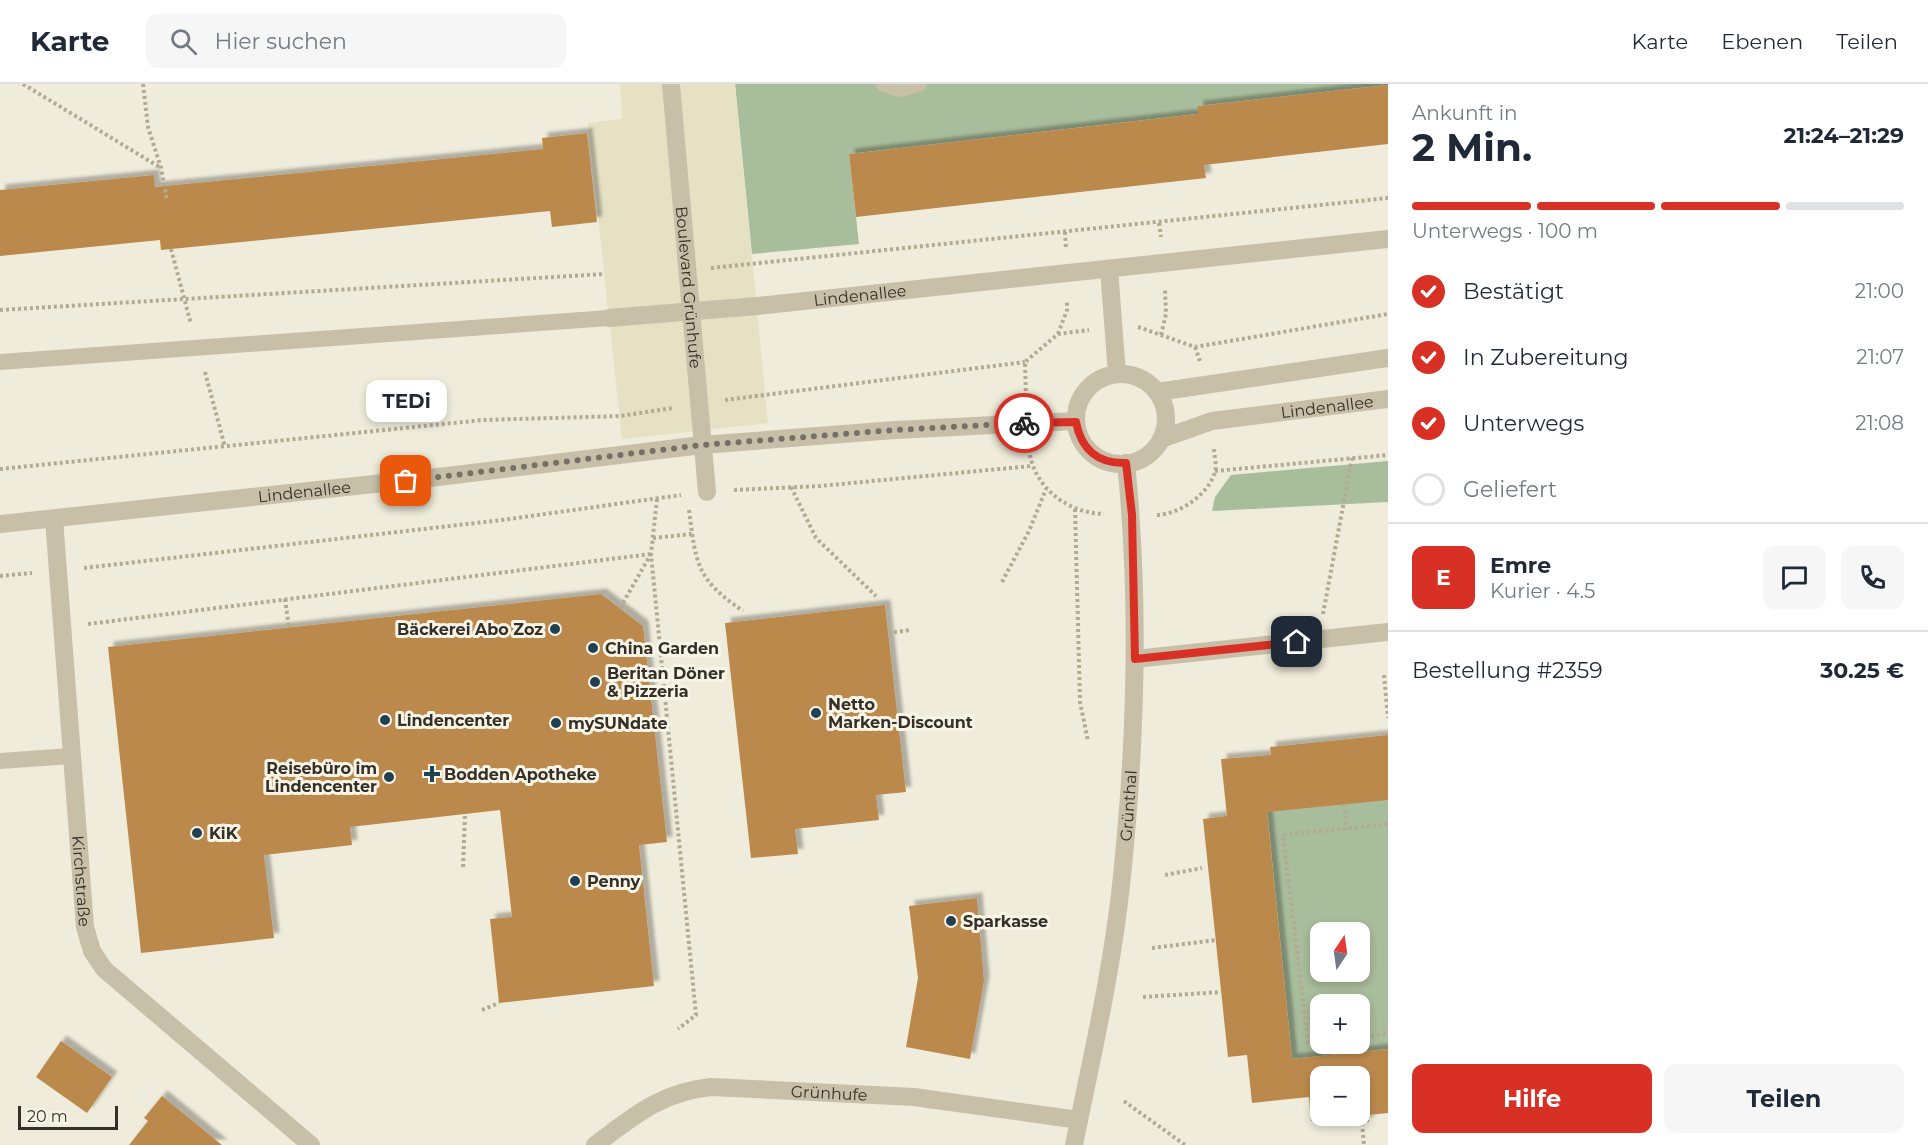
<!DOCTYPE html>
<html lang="de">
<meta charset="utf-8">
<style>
body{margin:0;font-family:Montserrat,sans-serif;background:#f6f6f7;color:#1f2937;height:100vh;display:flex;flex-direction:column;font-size:22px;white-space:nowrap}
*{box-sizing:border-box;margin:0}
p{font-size:20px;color:#747a83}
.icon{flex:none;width:33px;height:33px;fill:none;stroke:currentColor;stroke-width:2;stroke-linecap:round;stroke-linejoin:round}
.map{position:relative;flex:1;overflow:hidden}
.sheet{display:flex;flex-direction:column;background:#fff;width:540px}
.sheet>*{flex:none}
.needle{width:39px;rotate:13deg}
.controls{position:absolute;left:1310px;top:838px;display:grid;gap:12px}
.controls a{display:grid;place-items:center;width:60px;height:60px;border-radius:12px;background:#fff;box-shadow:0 3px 9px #0003;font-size:30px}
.scale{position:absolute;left:18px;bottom:15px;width:100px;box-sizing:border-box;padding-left:6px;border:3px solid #342f28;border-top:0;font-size:16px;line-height:21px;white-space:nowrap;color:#342f28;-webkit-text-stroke:4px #f8f5e7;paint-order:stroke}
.pin{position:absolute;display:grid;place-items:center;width:51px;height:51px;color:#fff;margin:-26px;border-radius:12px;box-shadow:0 3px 9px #0006}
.courier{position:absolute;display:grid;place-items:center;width:60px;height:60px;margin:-30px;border:4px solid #d93025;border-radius:50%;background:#fff;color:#222;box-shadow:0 2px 8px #0007}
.bubble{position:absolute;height:42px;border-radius:12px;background:#fff;box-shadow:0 3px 9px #0003;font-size:20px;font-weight:700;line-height:42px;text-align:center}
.head em{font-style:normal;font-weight:700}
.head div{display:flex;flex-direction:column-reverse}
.head{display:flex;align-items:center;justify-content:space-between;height:102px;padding:0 24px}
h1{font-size:39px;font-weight:700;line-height:45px}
.bar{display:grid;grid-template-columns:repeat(4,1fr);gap:9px 6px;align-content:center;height:72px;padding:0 24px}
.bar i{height:8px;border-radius:4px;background:#e0e1e3}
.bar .on{background:#d93025}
.bar p{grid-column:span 4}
.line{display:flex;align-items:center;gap:15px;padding:0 24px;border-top:2px solid #e0e1e3}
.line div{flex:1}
.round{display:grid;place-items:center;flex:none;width:63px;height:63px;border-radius:12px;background:#f6f6f7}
ol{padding:0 24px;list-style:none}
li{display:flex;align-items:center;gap:18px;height:66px}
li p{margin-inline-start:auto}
li .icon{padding:6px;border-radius:50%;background:#d93025;color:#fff;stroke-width:4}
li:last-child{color:#747a83}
li i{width:33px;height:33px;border:3px solid #e0e1e3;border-radius:50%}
.cta{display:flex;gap:12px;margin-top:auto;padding:12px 24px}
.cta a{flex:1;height:69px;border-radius:12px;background:#d93025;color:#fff;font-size:24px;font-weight:700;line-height:69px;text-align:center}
.cta a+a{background:#f6f6f7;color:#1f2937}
header{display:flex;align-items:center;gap:36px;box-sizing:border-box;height:84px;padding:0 30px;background:#fff;border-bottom:2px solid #e0e1e3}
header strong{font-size:28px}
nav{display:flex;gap:33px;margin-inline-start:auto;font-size:21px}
.search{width:420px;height:54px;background:#f6f6f7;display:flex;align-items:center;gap:15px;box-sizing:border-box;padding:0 21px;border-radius:12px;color:#747a83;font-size:22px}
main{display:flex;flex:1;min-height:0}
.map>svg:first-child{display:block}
.green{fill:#a8bd9c;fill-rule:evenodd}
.plaza{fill:#e6e1c3}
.building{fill:#bc894d;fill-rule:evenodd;filter:url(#shadow)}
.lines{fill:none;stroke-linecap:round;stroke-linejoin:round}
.path{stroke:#b2aa93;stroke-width:4;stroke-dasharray:3 3;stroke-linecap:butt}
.lane{stroke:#c7bfa8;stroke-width:16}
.street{stroke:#c7bfa8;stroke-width:18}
.done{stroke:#757167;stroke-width:6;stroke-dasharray:0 10.8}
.route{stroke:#d93025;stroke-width:8}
.poi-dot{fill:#214052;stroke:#f8f5e7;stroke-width:2}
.labels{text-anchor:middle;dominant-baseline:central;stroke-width:6;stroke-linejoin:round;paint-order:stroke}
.street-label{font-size:16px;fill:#342f28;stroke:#f8f5e7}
.poi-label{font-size:16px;font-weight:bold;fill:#342f28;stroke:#f8f5e7;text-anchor:start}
</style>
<header>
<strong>Karte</strong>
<div class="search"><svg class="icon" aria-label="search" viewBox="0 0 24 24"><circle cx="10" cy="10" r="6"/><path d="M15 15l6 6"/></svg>Hier suchen</div>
<nav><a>Karte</a><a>Ebenen</a><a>Teilen</a></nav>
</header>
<main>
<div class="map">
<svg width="1388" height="1061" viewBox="0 0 1388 1061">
<defs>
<filter id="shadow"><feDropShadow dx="5.5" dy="-5.5" stdDeviation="1.5" flood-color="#0004"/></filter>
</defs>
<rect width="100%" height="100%" fill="#efecdb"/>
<g class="green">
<polygon points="735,0 1388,0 1388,1 1198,22 1198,30 849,70 859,160 752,170"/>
<polygon points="1388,377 1388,418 1212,427 1215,413 1231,391"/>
<path d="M1266,716H1388V965L1292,975ZM1320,849H1359V888H1320ZM1320,921H1359V960H1320Z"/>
</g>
<polygon class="plaza" points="620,0 735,0 768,339 622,355 588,39 622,35"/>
<g class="building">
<polygon points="1388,1 1388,60 1204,81 1206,94 856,133 849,70 1198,30 1198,22"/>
<polygon points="587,49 597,138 552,143 550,127 161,166 160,156 0,172 0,106 154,91 155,103 543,65 542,54"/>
<polygon points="601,510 643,542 667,758 639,761 654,902 499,919 490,835 512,833 500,726 350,743 352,761 264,771 274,854 141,869 108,563"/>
<polygon points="885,521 906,708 876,711 879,736 795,745 798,770 751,774 725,539"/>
<path d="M1388,651V716L1267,728L1292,975L1388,965V1029L1368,1031L1369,1038L1342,1040L1341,1034L1311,1037L1309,1013L1252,1019L1247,971L1228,973L1203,735L1227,732L1221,675L1271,671L1270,663ZM1320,993H1359V1032H1320Z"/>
<polygon points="977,814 984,897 970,975 906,963 918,894 909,822"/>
<polygon points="61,957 112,993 87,1029 36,993"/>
<polygon points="162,1012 222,1061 129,1061 148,1037 144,1034"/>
</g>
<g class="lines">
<g class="path">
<polyline points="23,0 161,84"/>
<polyline points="143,0 148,43 161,84 167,116"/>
<polyline points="1159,139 1161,153"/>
<polyline points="1065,148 1066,164"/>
<polyline points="171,165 191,240"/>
<polyline points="711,184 1388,114"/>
<polyline points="0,226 604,190"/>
<polyline points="1138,243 1195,263 1388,230"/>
<polyline points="1058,250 1067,226 1067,216"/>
<polyline points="1161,251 1166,230 1165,205"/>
<polyline points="1195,263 1200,277"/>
<polyline points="205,288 225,363"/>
<polyline points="1026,313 1025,278 1058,250 1089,246"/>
<polyline points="725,316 1025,278"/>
<path d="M1029,365C1033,403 1067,429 1104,430"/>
<polyline points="0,385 483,336 620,332 673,324"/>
<polyline points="1215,387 1388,371"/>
<polyline points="791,403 816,454 876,512"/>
<polyline points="734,406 820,402 1031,382"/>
<polyline points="657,415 651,470 696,931 678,945"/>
<polyline points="1075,425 1080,618 1088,657"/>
<path d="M689,426C696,480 696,495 743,527"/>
<path d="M1157,431C1180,430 1208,411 1215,388C1217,381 1214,371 1214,364"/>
<polyline points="653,454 692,450"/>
<polyline points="84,484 502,436 681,411"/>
<polyline points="0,492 32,489"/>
<polyline points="1002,498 1029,447 1046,405"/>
<polyline points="285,515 289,544"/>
<polyline points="620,524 651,470"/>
<polyline points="1323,530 1352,374"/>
<polyline points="88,540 651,470"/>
<polyline points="888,549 911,546"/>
<polyline points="1384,591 1388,634"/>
<polyline points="1344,720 1347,745"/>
<polyline points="463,783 465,730"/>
<polyline points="1165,791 1202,784"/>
<polyline points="1152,864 1216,856"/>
<polyline points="1143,913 1221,908"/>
<polyline points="482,926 499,919"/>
<polyline points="1359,953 1388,950"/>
<polyline points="1320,958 1308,959 1283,751 1388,740"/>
<polyline points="1124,1017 1185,1061"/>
<polyline points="1362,1039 1364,1061"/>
</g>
<g class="lane">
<polyline points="884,0 899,5 919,0"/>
<polyline points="0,278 609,234"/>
<polyline points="0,677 71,672"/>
</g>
<g class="street">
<path id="s1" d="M671,0L707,408"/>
<polyline points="1109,185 1117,290"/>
<path id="s2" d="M609,234L757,222L1388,155"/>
<circle cx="1121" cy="335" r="45"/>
<polyline points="1157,308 1388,274"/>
<path id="s3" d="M1161,355L1212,337L1388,315"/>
<path id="s4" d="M54,435L85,843L92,867L104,885L311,1061"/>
<path id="s5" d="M0,440L430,394L702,361L895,346L1075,337"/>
<polyline points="1135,575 1388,548"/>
<path id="s6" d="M595,1061C634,1032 661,1008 711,1003L914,1013L1079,1036"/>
<path id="s7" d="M1074,1061C1092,972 1113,883 1122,792C1136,656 1140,516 1126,379"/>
</g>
</g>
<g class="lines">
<polyline class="done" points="406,397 702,361 895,346 1024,339"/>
<path class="route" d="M1024,339L1076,338C1081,365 1098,380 1126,379L1132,431L1135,575L1297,558"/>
</g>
<g class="poi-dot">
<circle cx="555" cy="545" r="6"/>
<circle cx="593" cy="564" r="6"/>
<circle cx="595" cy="598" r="6"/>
<circle cx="816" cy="629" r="6"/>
<circle cx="385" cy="636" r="6"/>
<circle cx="556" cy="639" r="6"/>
<path d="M429 681h6v6h6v6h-6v6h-6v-6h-6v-6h6z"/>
<circle cx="389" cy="693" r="6"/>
<circle cx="197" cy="749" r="6"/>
<circle cx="575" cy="797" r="6"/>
<circle cx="951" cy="837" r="6"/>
</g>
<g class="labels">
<g class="street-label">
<text stroke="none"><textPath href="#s1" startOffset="204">Boulevard Grünhufe</textPath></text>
<text stroke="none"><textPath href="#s2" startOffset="252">Lindenallee</textPath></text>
<text stroke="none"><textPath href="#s3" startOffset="170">Lindenallee</textPath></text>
<text stroke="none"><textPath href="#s5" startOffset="306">Lindenallee</textPath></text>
<text stroke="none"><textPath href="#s7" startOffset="344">Grünthal</textPath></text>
<text stroke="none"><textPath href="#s4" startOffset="363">Kirchstraße</textPath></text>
<text stroke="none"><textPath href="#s6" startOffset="250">Grünhufe</textPath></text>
</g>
<g class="poi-label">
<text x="543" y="545" text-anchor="end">Bäckerei Abo Zoz</text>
<text x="605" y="564">China Garden</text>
<text x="607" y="589">Beritan Döner<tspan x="607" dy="18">&amp; Pizzeria</tspan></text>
<text x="828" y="620">Netto<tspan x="828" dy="18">Marken-Discount</tspan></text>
<text x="397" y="636">Lindencenter</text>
<text x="568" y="639">mySUNdate</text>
<text x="377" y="684" text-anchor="end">Reisebüro im<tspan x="377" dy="18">Lindencenter</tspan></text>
<text x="444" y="690">Bodden Apotheke</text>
<text x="209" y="749">KiK</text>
<text x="587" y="797">Penny</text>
<text x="963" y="837">Sparkasse</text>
</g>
</g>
</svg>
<div class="controls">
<a><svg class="needle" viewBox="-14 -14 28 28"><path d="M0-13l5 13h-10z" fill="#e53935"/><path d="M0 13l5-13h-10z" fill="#747a83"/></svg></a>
<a>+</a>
<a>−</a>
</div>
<div class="scale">20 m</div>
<div class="pin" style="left:406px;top:397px;background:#ea580c"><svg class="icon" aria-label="bag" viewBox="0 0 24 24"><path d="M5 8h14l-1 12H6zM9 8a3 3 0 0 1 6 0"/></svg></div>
<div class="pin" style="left:1297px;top:558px;background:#1f2937"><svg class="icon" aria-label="home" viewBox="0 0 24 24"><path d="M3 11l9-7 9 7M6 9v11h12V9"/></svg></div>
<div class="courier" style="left:1024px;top:339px"><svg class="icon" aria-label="bike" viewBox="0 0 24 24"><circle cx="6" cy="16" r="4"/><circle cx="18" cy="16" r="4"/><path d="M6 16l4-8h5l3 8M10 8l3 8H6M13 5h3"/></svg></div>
<div class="bubble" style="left:366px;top:296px;width:81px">TEDi</div>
</div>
<section class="sheet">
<div class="head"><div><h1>2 Min.</h1><p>Ankunft in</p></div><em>21:24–21:29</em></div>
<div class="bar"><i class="on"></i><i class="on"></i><i class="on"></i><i></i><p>Unterwegs · 100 m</p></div>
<ol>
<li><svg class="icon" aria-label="check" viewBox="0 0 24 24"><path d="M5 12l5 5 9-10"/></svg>Bestätigt<p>21:00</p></li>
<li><svg class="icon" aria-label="check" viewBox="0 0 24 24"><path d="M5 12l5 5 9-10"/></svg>In Zubereitung<p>21:07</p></li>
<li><svg class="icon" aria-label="check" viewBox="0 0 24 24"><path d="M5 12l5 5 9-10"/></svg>Unterwegs<p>21:08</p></li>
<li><i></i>Geliefert</li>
</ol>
<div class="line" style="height:108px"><b class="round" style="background:#d93025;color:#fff">E</b><div><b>Emre</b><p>Kurier · 4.5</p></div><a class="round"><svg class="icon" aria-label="chat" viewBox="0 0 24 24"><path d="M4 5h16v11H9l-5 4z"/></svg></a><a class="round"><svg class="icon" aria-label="phone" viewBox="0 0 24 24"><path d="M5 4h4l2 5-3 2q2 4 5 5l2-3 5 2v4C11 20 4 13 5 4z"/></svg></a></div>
<div class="line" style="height:78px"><div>Bestellung #2359</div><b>30.25 €</b></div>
<div class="cta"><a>Hilfe</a><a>Teilen</a></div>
</section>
</main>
